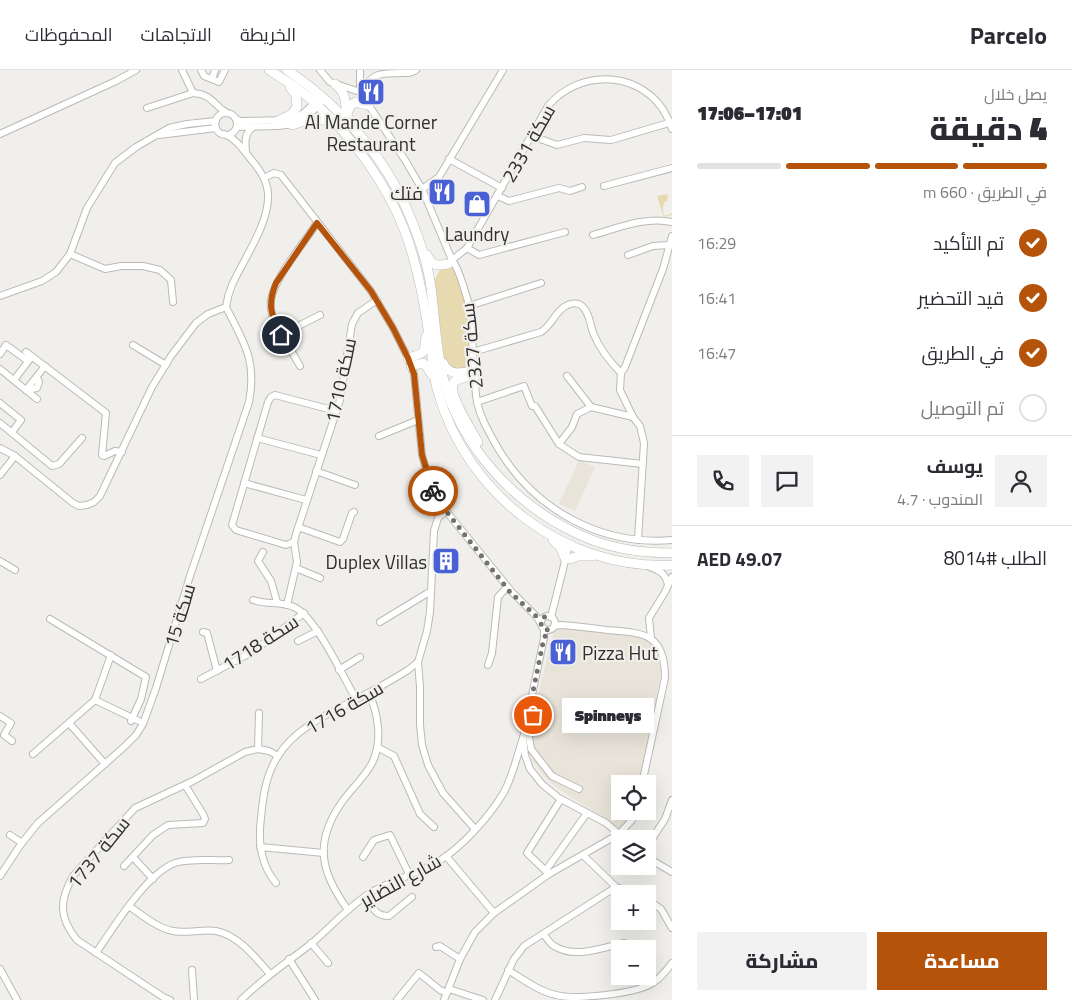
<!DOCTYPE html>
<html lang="ar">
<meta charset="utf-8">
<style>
body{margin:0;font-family:"Titillium Web",Cairo,sans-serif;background:#f2f2f3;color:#2b2b33;direction:rtl;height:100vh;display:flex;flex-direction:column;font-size:19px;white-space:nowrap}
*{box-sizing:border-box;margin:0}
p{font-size:16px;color:#7c7c81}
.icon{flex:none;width:28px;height:28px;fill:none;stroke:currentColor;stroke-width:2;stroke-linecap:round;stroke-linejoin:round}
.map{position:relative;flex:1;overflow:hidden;direction:ltr}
.side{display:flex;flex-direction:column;background:#fff;width:400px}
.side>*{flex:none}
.fabs{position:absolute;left:611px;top:705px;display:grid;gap:10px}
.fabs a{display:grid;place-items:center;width:45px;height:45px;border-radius:0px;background:#fff;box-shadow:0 5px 20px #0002;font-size:25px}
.pin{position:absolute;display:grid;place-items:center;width:42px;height:42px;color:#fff;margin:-21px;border:2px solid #fff;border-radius:50%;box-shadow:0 1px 5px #0007}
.courier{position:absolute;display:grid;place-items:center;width:50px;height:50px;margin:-25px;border:4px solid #b45309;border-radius:50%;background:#fff;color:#222;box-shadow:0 1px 6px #0007}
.bubble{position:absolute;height:35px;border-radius:0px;background:#fff;box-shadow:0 5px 20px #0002;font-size:16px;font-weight:800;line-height:35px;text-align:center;direction:rtl}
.overview em{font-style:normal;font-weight:800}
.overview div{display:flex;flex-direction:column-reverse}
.overview{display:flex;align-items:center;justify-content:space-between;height:85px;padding:0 25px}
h1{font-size:32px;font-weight:800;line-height:38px}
.bar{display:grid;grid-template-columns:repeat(4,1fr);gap:8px 5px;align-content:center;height:60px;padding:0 25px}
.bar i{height:6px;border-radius:4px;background:#e1e1e2}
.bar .current{background:#b45309}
.bar p{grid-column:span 4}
.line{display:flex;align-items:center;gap:12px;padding:0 25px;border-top:1px solid #e1e1e2}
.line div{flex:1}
.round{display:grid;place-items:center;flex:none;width:52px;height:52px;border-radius:0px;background:#f2f2f3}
ol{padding:0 25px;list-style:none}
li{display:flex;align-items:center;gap:15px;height:55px}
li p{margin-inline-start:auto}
li .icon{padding:5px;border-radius:50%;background:#b45309;color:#fff;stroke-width:4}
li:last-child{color:#7c7c81}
li i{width:28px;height:28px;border:2px solid #e1e1e2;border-radius:50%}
.button{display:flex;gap:10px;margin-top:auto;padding:10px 25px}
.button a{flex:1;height:58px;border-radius:0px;background:#b45309;color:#fff;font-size:20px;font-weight:800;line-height:58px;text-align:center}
.button a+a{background:#f2f2f3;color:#2b2b33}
header{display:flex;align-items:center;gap:30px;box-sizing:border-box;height:70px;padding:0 25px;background:#fff;border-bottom:1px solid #e1e1e2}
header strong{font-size:24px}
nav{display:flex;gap:28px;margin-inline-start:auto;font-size:18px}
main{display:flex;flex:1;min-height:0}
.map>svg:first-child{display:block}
.built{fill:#e8e4d9}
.green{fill:#e8dab0}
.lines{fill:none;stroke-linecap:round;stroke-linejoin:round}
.minor-casing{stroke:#bcbab6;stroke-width:8}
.major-casing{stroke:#bcbab6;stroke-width:10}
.minor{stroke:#fff;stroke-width:6}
.major{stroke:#fff;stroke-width:9}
.done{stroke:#737270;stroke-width:5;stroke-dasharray:0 9}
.route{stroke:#b45309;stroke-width:6}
.labels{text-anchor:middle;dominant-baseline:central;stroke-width:4.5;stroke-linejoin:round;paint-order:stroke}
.poi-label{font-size:19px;fill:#302f2d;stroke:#f0efeb}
.street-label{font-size:19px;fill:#302f2d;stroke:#f0efeb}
</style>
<header>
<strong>Parcelo</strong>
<nav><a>الخريطة</a><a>الاتجاهات</a><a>المحفوظات</a></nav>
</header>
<main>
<section class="side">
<div class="overview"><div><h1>4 دقيقة</h1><p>يصل خلال</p></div><em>17:01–17:06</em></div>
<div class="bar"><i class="current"></i><i class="current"></i><i class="current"></i><i></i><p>في الطريق · 660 m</p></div>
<ol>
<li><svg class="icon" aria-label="check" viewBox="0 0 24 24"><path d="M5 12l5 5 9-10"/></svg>تم التأكيد<p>16:29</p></li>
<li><svg class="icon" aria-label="check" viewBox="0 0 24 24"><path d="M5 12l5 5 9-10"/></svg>قيد التحضير<p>16:41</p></li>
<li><svg class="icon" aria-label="check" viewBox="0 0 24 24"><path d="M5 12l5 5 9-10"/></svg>في الطريق<p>16:47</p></li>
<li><i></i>تم التوصيل</li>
</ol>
<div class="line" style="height:90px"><a class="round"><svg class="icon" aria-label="person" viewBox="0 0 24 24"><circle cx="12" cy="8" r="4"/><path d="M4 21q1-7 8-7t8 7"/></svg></a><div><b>يوسف</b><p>المندوب · 4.7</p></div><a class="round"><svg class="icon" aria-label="chat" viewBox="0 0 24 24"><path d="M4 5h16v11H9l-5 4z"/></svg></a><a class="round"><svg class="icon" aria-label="phone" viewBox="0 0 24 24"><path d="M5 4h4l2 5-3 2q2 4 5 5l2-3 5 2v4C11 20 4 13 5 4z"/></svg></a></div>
<div class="line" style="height:65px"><div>الطلب #8014</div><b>AED 49.07</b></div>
<div class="button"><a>مساعدة</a><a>مشاركة</a></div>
</section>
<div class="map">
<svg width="672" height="930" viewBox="0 0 672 930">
<rect width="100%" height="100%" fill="#f0efeb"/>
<g class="built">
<polygon points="579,390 595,397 575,441 559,434"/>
<polygon points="567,557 643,566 653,576 658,588 661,602 641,714 620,714 620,741 632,741 629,749 619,758 560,720 544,707 532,690 528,672 531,653 554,561"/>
</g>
<g class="green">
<path d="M668,124L667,131H665C663,136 662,138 664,145L666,146L672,143V145L666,147L663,145L657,126Z"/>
<polygon points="452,191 469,235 474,299 458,303 443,292 434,211 440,200"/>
</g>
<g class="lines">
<defs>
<g id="minor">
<polyline points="182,0 193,23"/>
<polyline points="201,0 204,6 219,12 225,0"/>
<path d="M320,0L330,12L360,22L405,90L422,119L452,190C458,198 460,206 463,215C465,222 468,229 469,237C474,268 472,300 477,332C481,350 490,364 499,380C536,440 600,476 672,470"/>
<polyline points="360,0 360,21"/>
<polyline points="212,9 215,0"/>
<path d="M360,22C373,3 379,3 401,3C407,3 411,4 416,0"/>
<path d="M147,38L193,23C212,24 213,35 227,43"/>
<circle cx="226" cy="54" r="11"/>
<polyline points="236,49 241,51 293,50 305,42 317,30"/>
<polyline points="304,49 320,34"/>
<polyline points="237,57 278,56 295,54"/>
<polyline points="0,64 116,11 136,0"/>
<path d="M224,64C235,68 242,78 249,87C258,97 267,109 268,123C270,153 244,188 232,215C229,222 227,230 226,237"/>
<polyline points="159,65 216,58"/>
<polyline points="532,66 557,75 584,68 611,70 672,52"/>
<path d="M246,82C245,72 244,62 255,56"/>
<polyline points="449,89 502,118"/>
<polyline points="264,108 274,103 281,105 371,221 393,258 408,288 414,304 422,385 433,423 446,441 511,521 536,546 541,554"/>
<polyline points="604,116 672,98"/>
<polyline points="422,119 439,107 503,0"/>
<polyline points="498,126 509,131 559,118 570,121 582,117"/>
<path d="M593,165C618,158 646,146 672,152"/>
<polyline points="467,178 479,185 565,162"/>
<polyline points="70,184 105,199 121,196 143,196 160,200 171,210 173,232"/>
<polyline points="628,185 653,176 670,175"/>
<path d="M452,190L467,178L548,36C578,0 635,0 662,38C666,45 670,51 672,59"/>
<polyline points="0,226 42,211 56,202 70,184 87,138 115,93 136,77 169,58 187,54 216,51"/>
<polyline points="469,236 541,213"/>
<polyline points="281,265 320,245"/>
<polyline points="133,275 166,295"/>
<polyline points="26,282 106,343 102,385 104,386 115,381 122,382"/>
<path d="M473,282L541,262C551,256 555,243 564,237C570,233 577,232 582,236C590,243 590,256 594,265C600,279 611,293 621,303"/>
<polyline points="0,284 6,275 28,291"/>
<path d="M300,296L275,253C272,246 270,238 271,230C274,208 304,173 317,153"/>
<polyline points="0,299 37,329"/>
<polyline points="621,303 620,320 633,347 640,356 644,373 638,470"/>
<polyline points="621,303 625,297 663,199 672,166"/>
<polyline points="567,306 591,337"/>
<polyline points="37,307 39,312 37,318 26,320 45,296"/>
<polyline points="14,310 30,289"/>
<polyline points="477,332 524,316 532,336 535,336 559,374 579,387 643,394"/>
<polyline points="0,333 21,350 12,362"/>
<polyline points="0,353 52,396 59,394 82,368"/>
<polyline points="379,366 418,350"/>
<polyline points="257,368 321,385"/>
<polyline points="559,374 572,357 577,344 591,337 633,347"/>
<polyline points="0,378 15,386 73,433 79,436 87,435 94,432 100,426 152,317 171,286 196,253 208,244 226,237"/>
<polyline points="316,401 355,415"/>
<polyline points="0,405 15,386"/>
<polyline points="244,413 306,430"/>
<polyline points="446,441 438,448 434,461 430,542 427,561 418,592 420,617 420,655 422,675 428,695 443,723 475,759"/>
<polyline points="298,457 340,472 343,469 352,443 354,442"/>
<polyline points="294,472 286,475 236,460 232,455 268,332 271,327 275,325 336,341"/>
<polyline points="263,482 258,491 271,511 277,532"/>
<polyline points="0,491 15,500"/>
<path d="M648,496C658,500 666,503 668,515"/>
<polyline points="296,498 320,508"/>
<path d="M253,530C268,535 279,531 294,537C316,547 343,607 356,629"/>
<polyline points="287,535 297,492 294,472 296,464 340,330 352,254 358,243 377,230"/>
<circle cx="548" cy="553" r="7"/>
<polyline points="551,547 569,475"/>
<polyline points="50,549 146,607 141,629 131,651"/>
<polyline points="380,552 431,521"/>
<path d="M554,556L560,555C576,556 591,558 607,560C644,563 665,563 665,608L642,714"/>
<polyline points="544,559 544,568 523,668 525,685 530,699 542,714 559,728 606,753 625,769"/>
<polyline points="203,562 207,563 217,601"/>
<polyline points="651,568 649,548 665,522 672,507"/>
<polyline points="298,571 318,561"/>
<polyline points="488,595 492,583 498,527 507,517"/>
<polyline points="339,600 360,587"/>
<polyline points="201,609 252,582 304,543"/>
<polyline points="95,630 143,653"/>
<polyline points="529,636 533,645 529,667 531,679 552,706 579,719"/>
<polyline points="0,646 11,653 4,665 12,671"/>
<polyline points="69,653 105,694"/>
<polyline points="377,677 394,686 420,744 434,757"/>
<polyline points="258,679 259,643"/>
<polyline points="33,684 95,630 111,585"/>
<polyline points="10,765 22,773"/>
<polyline points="648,775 665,749 672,730"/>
<polyline points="260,777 324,783"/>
<polyline points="583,785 616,817 636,824"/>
<polyline points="446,786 494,843"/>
<polyline points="133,787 153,809"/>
<polyline points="363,787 374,770 390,765 410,806"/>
<polyline points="648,788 672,802"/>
<polyline points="124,796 153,765 168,755 203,753 205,749 203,744 185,715"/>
<polyline points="546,800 587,743"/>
<polyline points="549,804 527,783 561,729"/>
<path d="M0,806L21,774L38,753L124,677L136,665L143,654L156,618L190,506L249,332C257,290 244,273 226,237"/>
<path d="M276,813C260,794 258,771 261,748C263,726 266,704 278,686C297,655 337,640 368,623C382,616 395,608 408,600L418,592"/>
<path d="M366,826C373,838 375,846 389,846L412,827"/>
<polyline points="648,830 661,839 672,858"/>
<path d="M129,836C142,845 157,858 173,861C186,864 202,859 216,861C238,865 256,888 270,904"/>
<path d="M348,840C321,803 313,773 342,732C351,719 365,707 372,693C383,672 378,643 369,623"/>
<path d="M544,865C547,868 550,874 554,876C575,889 602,878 624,873"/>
<polyline points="311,873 328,893"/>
<polyline points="436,877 440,876 460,889"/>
<path d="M96,883C113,858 147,803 175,793C191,788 212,791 229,790"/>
<polyline points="289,889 315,930"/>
<polyline points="0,899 17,930"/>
<polyline points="192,900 194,930"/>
<path d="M508,900C523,909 538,921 556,925C575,930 633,924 651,914C660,909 666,901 672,893"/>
<polyline points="449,919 483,930"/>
<path d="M170,930L163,927L77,870C59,848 59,831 73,806L135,738L193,711L245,682L258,679L269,681L278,686"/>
<path d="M241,930C263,908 288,892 312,873C331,857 348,837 370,823C392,810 417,804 439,791C462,777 490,746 504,722C513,705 517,686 523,668"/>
<polyline points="397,930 419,903 440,920 447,923"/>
<polyline points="444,930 460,889 475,862 494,843 549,804 619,764 632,750 635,741"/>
<polyline points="495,930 514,889 524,876 616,817"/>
</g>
<g id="major">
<path d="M269,0C285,10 302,20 315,33C352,66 386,113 404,159C418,196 425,234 430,273C433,289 433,306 438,322C467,424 564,500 672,495"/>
<path d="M287,0C341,36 387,89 411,149C420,171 428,194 431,218C435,247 436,278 443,307C460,377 516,436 580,465C608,478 641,483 672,483"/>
<path d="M335,14C350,26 343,37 349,52"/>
<polyline points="347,44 350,36 355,32 368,35"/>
<polyline points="278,51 292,44 297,37 296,25 290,17"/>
<path d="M292,55C307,50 317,44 332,54"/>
<path d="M427,185C432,196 437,196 448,194"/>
<path d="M408,288C426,283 424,284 426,266"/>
<path d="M443,293C449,307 462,303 475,300"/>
<polyline points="411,296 423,293 427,297 432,305"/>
<path d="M475,306C469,307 456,307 453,314C449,324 472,362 478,372"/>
<polyline points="553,470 560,477 565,488"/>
<polyline points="570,489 578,486 592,486"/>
</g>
</defs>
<use href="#minor" class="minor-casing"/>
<use href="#major" class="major-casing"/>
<use href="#minor" class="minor"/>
<use href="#major" class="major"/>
</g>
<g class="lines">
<path class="done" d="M433,421L446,441L510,522L536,546L545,547L541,552C541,557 544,560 549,560L544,568L530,636L533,645"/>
<path class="route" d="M281,265C271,245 267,235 276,213L317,153L371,221L393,258L408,288L414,304L422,385L433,421"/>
</g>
<defs>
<symbol id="restaurant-square" viewBox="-11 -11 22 22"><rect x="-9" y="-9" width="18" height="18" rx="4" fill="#4a61d6" stroke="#f0efeb"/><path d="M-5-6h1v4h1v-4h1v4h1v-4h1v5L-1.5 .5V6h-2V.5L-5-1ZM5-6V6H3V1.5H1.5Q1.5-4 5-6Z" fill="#fff"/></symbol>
<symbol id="shop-square" viewBox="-11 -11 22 22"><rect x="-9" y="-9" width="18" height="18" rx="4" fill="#4a61d6" stroke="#f0efeb"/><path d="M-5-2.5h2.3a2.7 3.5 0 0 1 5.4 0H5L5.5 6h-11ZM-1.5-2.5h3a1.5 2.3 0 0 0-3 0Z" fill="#fff"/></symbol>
<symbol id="building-square" viewBox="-11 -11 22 22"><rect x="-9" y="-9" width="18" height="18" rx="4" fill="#4a61d6" stroke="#f0efeb"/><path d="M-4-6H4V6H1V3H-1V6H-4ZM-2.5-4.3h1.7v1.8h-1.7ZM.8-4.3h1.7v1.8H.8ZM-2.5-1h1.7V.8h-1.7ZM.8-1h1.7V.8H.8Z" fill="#fff"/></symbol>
</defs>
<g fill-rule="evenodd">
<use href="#restaurant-square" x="355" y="6" width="32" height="32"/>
<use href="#restaurant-square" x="426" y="106" width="32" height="32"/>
<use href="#shop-square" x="461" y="118" width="32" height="32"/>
<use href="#building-square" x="430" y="475" width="32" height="32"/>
<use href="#restaurant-square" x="547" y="566" width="32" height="32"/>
</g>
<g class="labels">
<g class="poi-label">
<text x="371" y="51">Al Mande Corner<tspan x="371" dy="22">Restaurant</tspan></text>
<text x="423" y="122" text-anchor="end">فتك</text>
<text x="477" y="163">Laundry</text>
<text x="427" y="491" text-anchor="end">Duplex Villas</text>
<text x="582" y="582" text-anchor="start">Pizza Hut</text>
</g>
<g class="street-label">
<text transform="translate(528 73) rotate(-60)">سكة 2331</text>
<text transform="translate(471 276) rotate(-96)">سكة 2327</text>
<text transform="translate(340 310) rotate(-78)">سكة 1710</text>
<text transform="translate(179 545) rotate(-73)">سكة 15</text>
<text transform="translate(260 572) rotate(-33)">سكة 1718</text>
<text transform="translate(344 637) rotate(-30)">سكة 1716</text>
<text transform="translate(98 782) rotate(-51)">سكة 1737</text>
<text transform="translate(400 810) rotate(-29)">شارع النضاير</text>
</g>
</g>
</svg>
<div class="fabs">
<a><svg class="icon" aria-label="locate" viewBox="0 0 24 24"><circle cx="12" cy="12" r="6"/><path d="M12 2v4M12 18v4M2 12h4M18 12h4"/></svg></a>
<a><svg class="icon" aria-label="layers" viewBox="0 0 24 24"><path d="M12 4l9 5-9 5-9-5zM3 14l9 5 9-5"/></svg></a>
<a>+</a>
<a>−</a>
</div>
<div class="pin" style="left:533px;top:645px;background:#ea580c"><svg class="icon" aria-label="bag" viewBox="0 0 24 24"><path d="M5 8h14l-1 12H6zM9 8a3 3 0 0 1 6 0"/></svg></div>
<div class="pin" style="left:281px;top:265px;background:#1f2937"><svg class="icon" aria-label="home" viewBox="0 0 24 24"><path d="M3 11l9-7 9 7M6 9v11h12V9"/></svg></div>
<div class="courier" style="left:433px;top:421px"><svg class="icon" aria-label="bike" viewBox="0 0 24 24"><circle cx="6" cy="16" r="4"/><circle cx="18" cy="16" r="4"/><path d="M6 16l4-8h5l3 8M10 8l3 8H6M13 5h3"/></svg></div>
<div class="bubble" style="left:562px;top:628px;width:92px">Spinneys</div>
</div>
</main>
